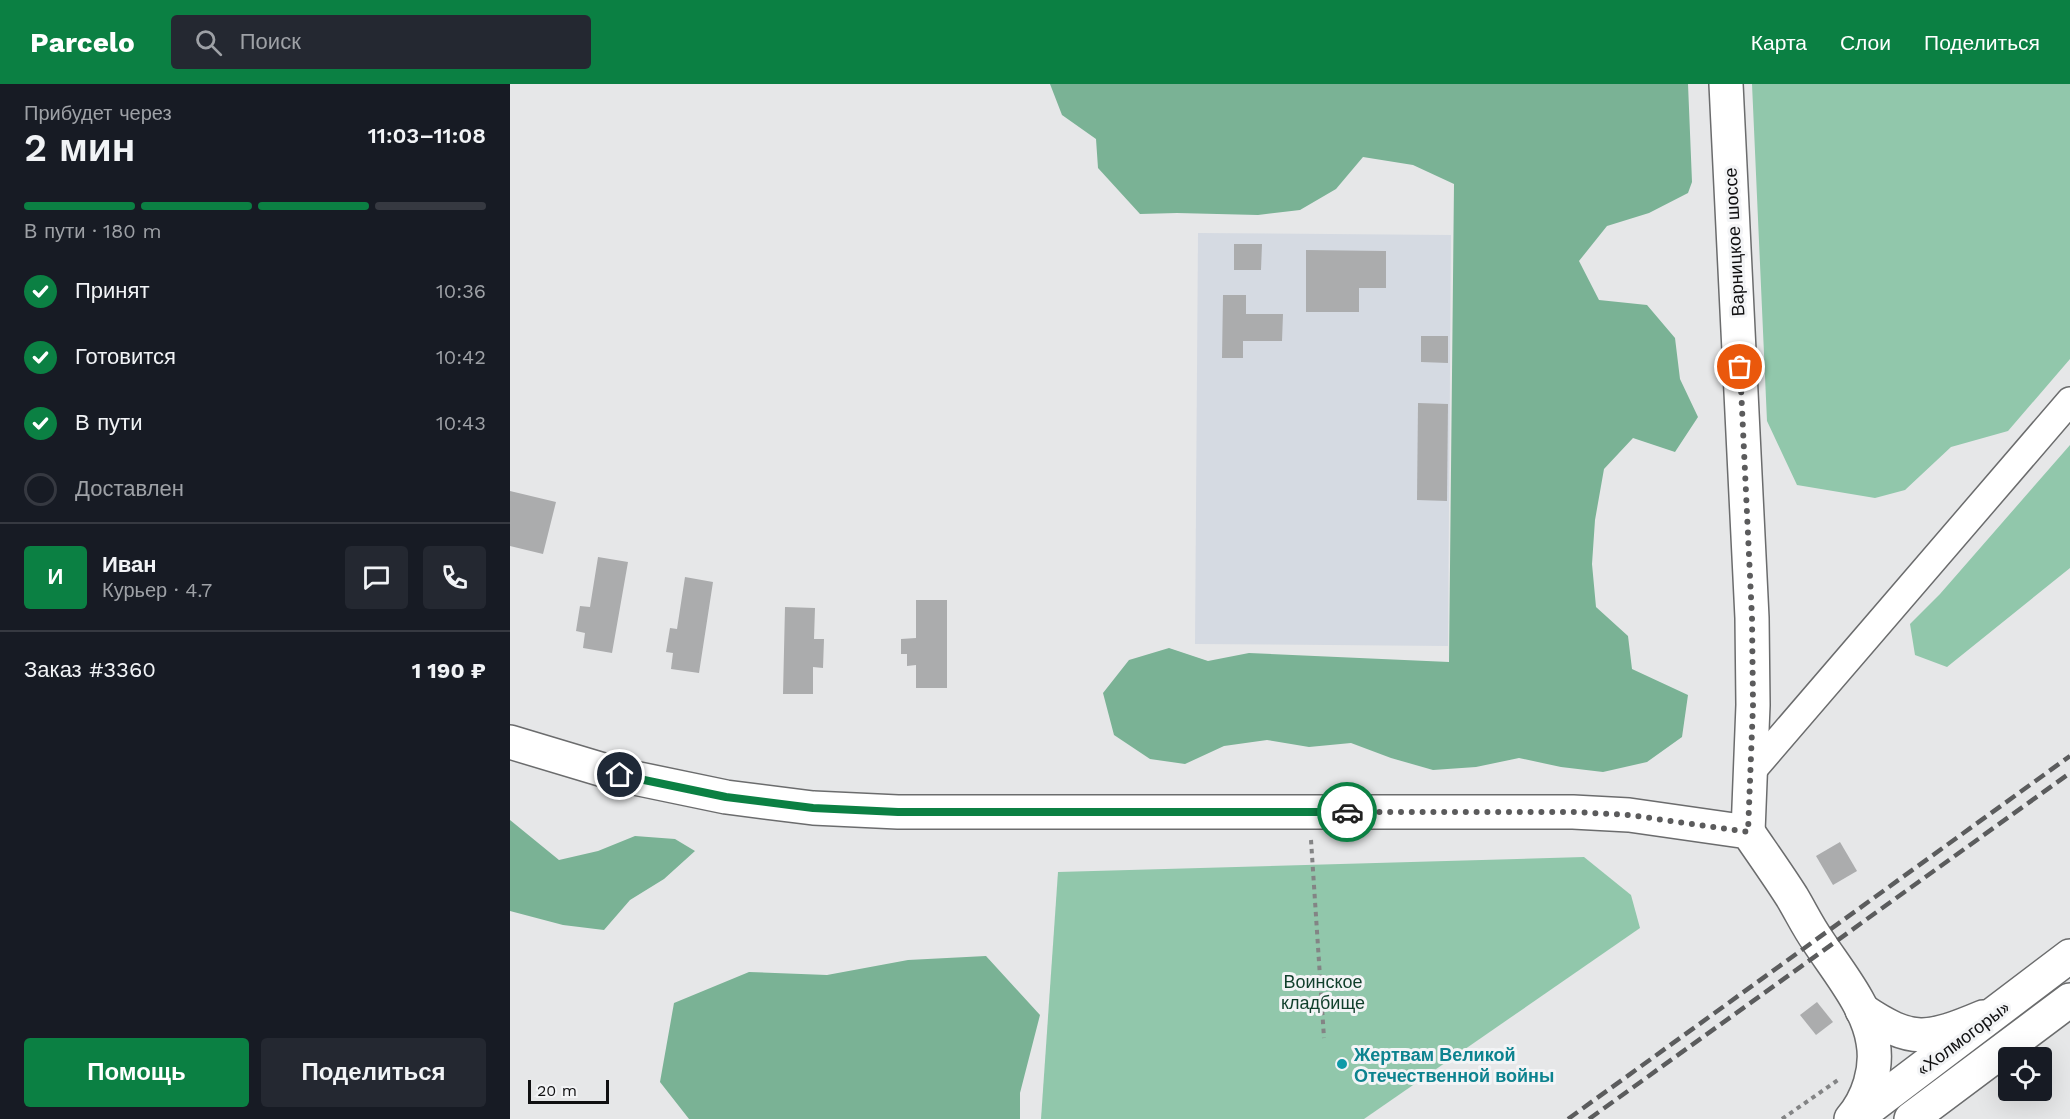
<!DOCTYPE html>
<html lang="ru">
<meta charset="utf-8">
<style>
body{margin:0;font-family:"Work Sans",sans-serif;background:#242831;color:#f1f3f6;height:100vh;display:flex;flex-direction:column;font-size:22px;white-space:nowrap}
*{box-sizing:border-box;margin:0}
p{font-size:20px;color:#9ea1a6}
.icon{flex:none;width:33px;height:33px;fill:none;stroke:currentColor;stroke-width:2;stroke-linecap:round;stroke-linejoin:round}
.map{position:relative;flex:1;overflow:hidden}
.sheet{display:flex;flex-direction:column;background:#171b24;width:510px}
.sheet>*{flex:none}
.tools{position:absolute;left:1488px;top:963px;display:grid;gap:12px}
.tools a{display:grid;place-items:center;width:54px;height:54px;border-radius:6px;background:#171b24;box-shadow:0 6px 24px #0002;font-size:30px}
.scale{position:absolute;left:18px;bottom:15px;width:81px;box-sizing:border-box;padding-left:6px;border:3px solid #101011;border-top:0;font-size:16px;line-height:21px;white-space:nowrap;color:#101011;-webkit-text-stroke:4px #f3f4f6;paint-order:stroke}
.pin{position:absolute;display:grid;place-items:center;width:51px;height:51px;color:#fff;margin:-26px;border:3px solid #fff;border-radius:50%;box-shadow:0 2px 6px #0007}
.courier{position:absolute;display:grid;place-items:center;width:60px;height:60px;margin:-30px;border:4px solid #0b8043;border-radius:50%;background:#fff;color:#222;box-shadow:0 2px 8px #0007}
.overview em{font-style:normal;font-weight:600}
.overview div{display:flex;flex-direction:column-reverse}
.overview{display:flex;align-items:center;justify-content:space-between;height:102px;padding:0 24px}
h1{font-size:39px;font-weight:600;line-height:45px}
.bar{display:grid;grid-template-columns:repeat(4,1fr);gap:9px 6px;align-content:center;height:72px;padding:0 24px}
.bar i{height:8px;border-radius:4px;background:#363941}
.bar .on{background:#0b8043}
.bar p{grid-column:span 4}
.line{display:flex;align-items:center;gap:15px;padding:0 24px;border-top:2px solid #363941}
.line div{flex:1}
.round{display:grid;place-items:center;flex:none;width:63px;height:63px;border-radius:6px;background:#242831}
ol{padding:0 24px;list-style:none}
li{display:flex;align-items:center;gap:18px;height:66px}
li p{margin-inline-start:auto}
li .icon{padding:6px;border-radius:50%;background:#0b8043;color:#fff;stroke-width:4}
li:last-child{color:#9ea1a6}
li i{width:33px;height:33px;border:3px solid #363941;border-radius:50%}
.button{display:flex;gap:12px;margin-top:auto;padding:12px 24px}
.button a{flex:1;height:69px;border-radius:6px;background:#0b8043;color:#fff;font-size:24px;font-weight:600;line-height:69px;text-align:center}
.button a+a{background:#242831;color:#f1f3f6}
header{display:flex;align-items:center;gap:36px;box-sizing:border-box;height:84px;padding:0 30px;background:#0b8043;color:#fff}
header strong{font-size:28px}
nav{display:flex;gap:33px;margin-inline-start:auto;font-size:21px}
.search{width:420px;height:54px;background:#242831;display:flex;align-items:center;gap:15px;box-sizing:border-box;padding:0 21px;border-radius:6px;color:#9ea1a6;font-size:22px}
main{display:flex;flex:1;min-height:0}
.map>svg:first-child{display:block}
.built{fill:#d5dae2}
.green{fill:#91c7ab}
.forest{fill:#7ab295}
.building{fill:#abacad}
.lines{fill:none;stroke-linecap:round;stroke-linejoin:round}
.street-casing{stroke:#6b6c6d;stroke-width:30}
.secondary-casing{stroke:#6b6c6d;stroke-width:36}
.primary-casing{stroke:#6b6c6d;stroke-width:36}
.highway-casing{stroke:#6b6c6d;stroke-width:36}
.path{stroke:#838485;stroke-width:4;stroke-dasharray:4.5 4.5;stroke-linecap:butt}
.street{stroke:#fff;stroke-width:27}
.secondary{stroke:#fff;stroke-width:33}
.primary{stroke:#fff;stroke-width:33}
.highway{stroke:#fff;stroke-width:33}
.rail{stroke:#5b5c5d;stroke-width:4.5;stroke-dasharray:12 6;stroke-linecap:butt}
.done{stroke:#5b5b5c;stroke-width:6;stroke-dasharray:0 10.8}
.route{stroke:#0b8043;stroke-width:8}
.culture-dot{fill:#0f9aa8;stroke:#f3f4f6;stroke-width:2}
.labels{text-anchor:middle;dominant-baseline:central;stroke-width:6;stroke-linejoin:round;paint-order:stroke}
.street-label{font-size:18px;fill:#101011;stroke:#f3f4f6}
.park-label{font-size:18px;fill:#103f2b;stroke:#f3f4f6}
.culture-label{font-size:18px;font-weight:bold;fill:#0d838f;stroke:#f3f4f6;text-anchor:start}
</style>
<header>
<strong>Parcelo</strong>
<div class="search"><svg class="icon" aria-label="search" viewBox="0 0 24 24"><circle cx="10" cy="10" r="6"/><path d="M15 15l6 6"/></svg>Поиск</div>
<nav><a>Карта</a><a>Слои</a><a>Поделиться</a></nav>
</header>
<main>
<section class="sheet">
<div class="overview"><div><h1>2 мин</h1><p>Прибудет через</p></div><em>11:03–11:08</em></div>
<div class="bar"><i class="on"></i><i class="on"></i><i class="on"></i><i></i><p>В пути · 180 m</p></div>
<ol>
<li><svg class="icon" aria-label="check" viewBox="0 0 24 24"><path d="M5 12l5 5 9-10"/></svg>Принят<p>10:36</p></li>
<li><svg class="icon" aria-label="check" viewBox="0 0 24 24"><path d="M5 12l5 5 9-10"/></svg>Готовится<p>10:42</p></li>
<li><svg class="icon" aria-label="check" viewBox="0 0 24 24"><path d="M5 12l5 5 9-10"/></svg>В пути<p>10:43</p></li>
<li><i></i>Доставлен</li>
</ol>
<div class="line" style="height:108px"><b class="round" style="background:#0b8043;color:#fff">И</b><div><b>Иван</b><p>Курьер · 4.7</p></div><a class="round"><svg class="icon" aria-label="chat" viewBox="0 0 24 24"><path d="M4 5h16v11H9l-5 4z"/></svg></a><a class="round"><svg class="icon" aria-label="phone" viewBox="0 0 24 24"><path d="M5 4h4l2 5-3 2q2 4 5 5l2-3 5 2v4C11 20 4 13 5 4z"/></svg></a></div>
<div class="line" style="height:78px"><div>Заказ #3360</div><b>1 190 ₽</b></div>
<div class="button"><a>Помощь</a><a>Поделиться</a></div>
</section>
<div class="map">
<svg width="1560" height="1035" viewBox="0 0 1560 1035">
<rect width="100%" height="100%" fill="#e6e7e8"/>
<polygon class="built" points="688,149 941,151 938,562 685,560"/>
<g class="green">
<polygon points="1242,0 1560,0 1560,275 1498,347 1441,363 1395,406 1365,414 1287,401 1257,337"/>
<polygon points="1560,361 1560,484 1437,583 1405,571 1400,540 1430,510"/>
<polygon points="1074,773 1121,811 1130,844 854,1035 531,1035 548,788"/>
</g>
<g class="forest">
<polygon points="540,0 1178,0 1182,98 1178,109 1139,129 1097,142 1069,177 1089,216 1137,221 1165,254 1170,295 1188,333 1165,368 1123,354 1094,385 1085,436 1082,480 1086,523 1118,552 1122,585 1178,611 1172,653 1137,678 1093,688 1051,683 1009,674 966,683 923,686 881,674 841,659 799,663 757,656 714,662 675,680 640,675 604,651 593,609 619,576 659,564 698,577 739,569 939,578 944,100 903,81 853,73 826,105 790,126 748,131 667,129 630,130 588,84 586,55 552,31"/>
<polygon points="0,736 49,776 88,767 125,752 165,755 185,767 154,795 120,816 94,846 53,841 0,827"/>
<polygon points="476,872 530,931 510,1009 510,1035 179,1035 150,998 164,919 239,888 317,891 398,876"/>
</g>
<g class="building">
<polygon points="724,160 752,160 751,186 724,186"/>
<polygon points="796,166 876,167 876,204 849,204 849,228 796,228"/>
<polygon points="713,211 736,211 736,230 773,230 772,257 733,257 733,274 712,274"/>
<polygon points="911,252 938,252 938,279 911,278"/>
<polygon points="908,319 938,320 937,417 907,416"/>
<polygon points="0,407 46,418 33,470 0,462"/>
<polygon points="88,473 118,478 102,569 73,564 75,549 66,547 70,522 80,523"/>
<polygon points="175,493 203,498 189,589 161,585 163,569 156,568 160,544 167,545"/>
<polygon points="406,516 437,516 437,604 406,604 406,581 397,582 397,570 391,570 391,555 406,554"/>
<polygon points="275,523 305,524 304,555 314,555 313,584 303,583 303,610 273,610"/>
<polygon points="1330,758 1347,787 1323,801 1306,772"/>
<polygon points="1307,918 1323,938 1306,951 1290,931"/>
</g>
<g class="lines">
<defs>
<polyline id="street" points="1241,688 1560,317"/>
<polyline id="secondary" points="1216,0 1242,534 1243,621 1238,748"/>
<g id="primary">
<path d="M0,658L110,691L216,713L303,724L388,728H1063L1119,731L1238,748C1253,770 1268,791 1282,813C1291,828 1298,843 1308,857C1327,886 1358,923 1363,958C1368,985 1358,1015 1341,1035"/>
<path d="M1352,926C1402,960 1418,956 1473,933"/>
</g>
<g id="highway">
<polyline points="1345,1035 1560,872"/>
<polyline points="1401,1035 1560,916"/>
</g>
</defs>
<use href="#street" class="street-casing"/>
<use href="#secondary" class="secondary-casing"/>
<use href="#primary" class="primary-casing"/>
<use href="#highway" class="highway-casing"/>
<g class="path">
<polyline points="801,756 814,954"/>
<polyline points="1272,1035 1328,996"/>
</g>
<use href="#street" class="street"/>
<use href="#secondary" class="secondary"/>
<use href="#primary" class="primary"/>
<use href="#highway" class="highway"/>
<g class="rail">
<polyline points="1058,1035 1560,672"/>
<polyline points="1079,1035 1560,689"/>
</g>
</g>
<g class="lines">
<polyline class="done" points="837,728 1063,728 1119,731 1238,748 1243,621 1242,534 1230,283"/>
<polyline class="route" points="110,691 216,713 303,724 388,728 837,728"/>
</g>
<circle class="culture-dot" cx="832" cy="980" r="6"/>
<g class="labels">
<g class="street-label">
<text transform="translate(1224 158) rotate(-93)">Варницкое шоссе</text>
<text transform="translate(1453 954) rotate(-37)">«Холмогоры»</text>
</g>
<g class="park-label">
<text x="813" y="897">Воинское<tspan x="813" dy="21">кладбище</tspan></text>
</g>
<g class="culture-label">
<text x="844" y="970">Жертвам Великой<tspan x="844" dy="21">Отечественной войны</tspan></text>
</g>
</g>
</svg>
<div class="tools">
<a><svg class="icon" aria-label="locate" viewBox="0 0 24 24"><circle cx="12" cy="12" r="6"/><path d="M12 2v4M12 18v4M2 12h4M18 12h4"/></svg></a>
</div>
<div class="scale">20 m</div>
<div class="pin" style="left:1230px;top:283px;background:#ea580c"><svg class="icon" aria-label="bag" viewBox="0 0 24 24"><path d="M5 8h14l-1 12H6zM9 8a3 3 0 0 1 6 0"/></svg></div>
<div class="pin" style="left:110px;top:691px;background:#1f2937"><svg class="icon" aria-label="home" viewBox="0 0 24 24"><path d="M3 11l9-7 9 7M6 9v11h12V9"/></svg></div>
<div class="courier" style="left:837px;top:728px"><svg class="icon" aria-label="car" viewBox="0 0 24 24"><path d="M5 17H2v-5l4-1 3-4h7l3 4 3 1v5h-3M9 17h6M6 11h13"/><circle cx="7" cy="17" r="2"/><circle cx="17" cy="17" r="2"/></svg></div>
</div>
</main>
